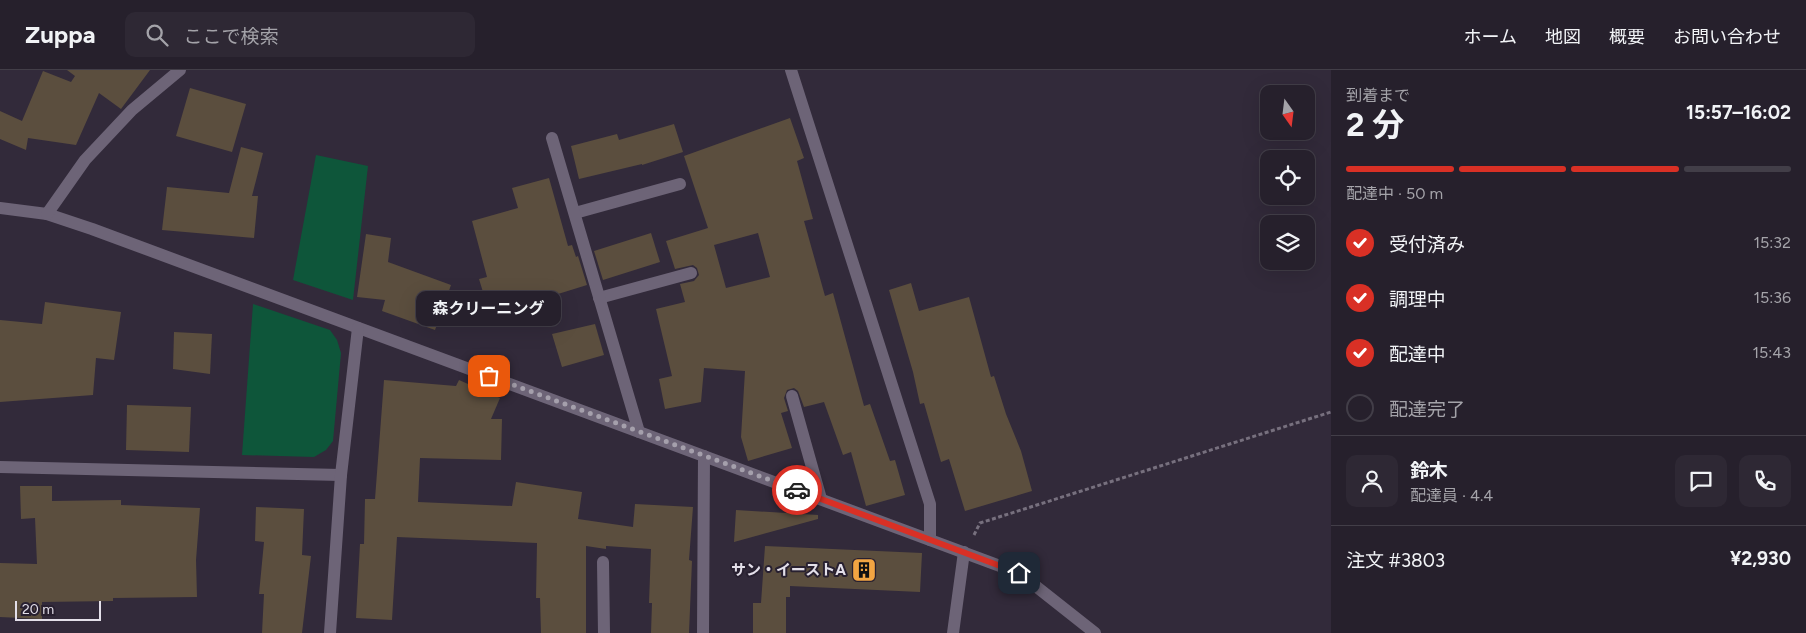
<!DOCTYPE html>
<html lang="ja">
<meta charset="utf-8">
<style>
body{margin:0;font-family:Figtree,"Noto Sans JP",sans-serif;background:#2e2834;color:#f1f3f6;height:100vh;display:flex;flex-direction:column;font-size:19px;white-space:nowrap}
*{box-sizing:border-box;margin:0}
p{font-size:16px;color:#a4a3a9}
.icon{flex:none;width:28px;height:28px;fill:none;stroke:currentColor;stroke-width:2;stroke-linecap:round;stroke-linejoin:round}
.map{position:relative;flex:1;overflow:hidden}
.side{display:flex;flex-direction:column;background:#26202c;width:475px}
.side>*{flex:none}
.needle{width:32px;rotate:166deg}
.buttons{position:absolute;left:1260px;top:15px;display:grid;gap:10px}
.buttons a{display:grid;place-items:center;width:55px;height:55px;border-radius:10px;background:#26202c;box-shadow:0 5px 20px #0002,0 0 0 1px #423e48;font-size:25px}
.scale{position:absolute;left:15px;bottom:12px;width:86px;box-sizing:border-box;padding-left:5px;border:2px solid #e3dfe9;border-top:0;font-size:14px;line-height:18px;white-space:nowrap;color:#e3dfe9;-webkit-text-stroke:4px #282030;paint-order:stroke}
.pin{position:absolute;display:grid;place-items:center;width:42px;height:42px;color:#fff;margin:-21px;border-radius:10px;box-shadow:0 2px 8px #0006}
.courier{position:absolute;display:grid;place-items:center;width:50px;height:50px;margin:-25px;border:4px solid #d93025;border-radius:50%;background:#fff;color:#222;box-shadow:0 1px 6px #0007}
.bubble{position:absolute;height:35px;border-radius:10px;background:#26202c;box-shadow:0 5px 20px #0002,0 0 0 1px #423e48;font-size:16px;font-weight:700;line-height:35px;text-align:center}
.summary em{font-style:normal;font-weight:700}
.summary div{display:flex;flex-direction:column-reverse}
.summary{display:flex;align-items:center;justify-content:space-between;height:85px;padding:0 15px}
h1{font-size:32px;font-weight:700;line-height:38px}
.bar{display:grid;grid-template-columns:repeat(4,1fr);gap:8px 5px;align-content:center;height:60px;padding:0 15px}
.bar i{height:6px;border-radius:4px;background:#423e48}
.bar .active{background:#d93025}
.bar p{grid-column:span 4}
.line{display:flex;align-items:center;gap:12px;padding:0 15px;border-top:1px solid #423e48}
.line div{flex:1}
.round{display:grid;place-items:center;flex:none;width:52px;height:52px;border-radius:10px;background:#2e2834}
ol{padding:0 15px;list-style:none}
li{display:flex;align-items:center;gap:15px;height:55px}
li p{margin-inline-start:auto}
li .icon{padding:5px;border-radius:50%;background:#d93025;color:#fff;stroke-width:4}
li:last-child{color:#a4a3a9}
li i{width:28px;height:28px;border:2px solid #423e48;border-radius:50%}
header{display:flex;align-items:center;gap:30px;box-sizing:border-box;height:70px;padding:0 25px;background:#26202c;border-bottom:1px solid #423e48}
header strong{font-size:24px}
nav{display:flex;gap:28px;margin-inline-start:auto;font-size:18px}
.search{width:350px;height:45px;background:#2e2834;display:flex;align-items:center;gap:12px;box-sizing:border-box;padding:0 18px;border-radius:10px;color:#a4a3a9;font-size:19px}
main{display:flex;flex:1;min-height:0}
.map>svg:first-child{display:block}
.green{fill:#0e563a}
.building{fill:#5b4e3e;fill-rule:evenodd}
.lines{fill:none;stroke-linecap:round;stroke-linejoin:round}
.path{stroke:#77707e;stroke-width:3;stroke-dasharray:4 2.5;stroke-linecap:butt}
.service{stroke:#6d6477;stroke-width:12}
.minor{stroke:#6d6477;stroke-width:12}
.done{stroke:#a5a0ac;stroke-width:5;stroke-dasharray:0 9}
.route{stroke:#d93025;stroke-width:6}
.labels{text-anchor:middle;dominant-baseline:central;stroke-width:4;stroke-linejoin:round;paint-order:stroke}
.poi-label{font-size:15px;font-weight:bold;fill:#e3dfe9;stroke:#282030;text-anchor:end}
</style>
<header>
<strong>Zuppa</strong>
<div class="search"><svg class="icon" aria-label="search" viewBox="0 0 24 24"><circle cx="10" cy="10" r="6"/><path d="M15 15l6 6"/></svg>ここで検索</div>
<nav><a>ホーム</a><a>地図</a><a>概要</a><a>お問い合わせ</a></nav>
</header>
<main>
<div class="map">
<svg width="1331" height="563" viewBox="0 0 1331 563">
<rect width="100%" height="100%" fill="#322a3a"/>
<g class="green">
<polygon points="316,85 368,96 353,230 293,210"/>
<polygon points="253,234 330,260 337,270 341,283 333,371 326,380 314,387 242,385"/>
</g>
<g class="building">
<polygon points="67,0 150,0 121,39 99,23 76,75 28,68 26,80 0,69 0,41 22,51 43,1 71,12 75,6"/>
<polygon points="190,18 246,34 232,82 176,66"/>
<path d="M790,48L804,88L797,91L813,149L804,151L825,226L833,223L864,336L870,334L890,391L895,390L905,425L866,436L851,382L843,385L824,332L804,337L798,321L794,318L787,320L784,328L788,341L781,343L792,378L748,391L741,367L745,301L704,298L701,332L665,339L659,309L672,306L656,239L685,232L680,214L694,211L699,205L697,198L693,195L675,199L666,171L708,158L684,86ZM758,163L770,207L726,218L714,175Z"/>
<polygon points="674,54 683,82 642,95 642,94 579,109 571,76 617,64 619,70"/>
<polygon points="241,77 263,83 252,126 258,126 254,168 162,160 167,117 229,123"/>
<polygon points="549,108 568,176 572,175 576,187 578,186 587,215 490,245 479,209 487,207 472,151 518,138 512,118"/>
<polygon points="651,163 660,192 603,210 594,181"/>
<polygon points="366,164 391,168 388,192 451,215 435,260 382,241 385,230 357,227"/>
<polygon points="911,213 919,241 969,227 991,307 994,306 1006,344 1021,381 1032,421 965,441 949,389 941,392 924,333 920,334 913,302 889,220"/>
<polygon points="45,232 121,242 114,290 96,288 93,325 0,332 0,250 42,254"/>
<polygon points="595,254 604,285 562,297 552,264"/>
<polygon points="174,262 212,264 210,304 173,299"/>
<polygon points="384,310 456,316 459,310 500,328 491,349 502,349 501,390 420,388 418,432 512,436 516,412 582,422 578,449 633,457 635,434 693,437 689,490 692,491 689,563 651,563 652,533 649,533 651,479 606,476 606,479 586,476 586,563 541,563 540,528 536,528 537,473 397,467 392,550 356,548 360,474 364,474 365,429 375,429"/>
<polygon points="127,335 191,337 189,382 126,380"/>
<polygon points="20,416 52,416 52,431 121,430 121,435 200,438 196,490 197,527 113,528 113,531 42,532 42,549 0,547 0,493 37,494 35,448 21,449"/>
<polygon points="256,437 304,439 302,485 311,486 302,563 262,563 264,524 259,524 264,472 255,471"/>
<polygon points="736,440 818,445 818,449 734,472"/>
<polygon points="765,476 922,483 920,522 790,516 790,527 786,527 786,563 753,563 753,533 761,533"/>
</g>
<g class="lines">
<polyline class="path" points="974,465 980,453 1331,342"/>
<g class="service">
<polyline points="575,143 680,114"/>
<polyline points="599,228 691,203"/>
<polyline points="792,326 821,429"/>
<polyline points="603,492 604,563"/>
</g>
<g class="minor">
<polyline points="791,0 930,434 930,470"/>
<polyline points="552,68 639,362"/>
<polyline points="0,138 47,144 92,159 1019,503 1095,563"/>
<polyline points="47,144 85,90 132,40 180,0"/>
<polyline points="0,397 341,405"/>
<polyline points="330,563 341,405 358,258"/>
<polyline points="703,563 704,386"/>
<polyline points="953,563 964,482"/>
</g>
</g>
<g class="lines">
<polyline class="done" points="489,306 797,420"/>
<polyline class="route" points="797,420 1019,503"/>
</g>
<defs>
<symbol id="building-square" viewBox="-11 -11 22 22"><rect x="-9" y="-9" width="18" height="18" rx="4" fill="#f2a542" stroke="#282030"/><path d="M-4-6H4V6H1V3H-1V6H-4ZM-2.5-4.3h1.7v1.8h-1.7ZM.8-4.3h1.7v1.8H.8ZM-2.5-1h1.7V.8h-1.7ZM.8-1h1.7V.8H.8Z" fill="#111"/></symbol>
</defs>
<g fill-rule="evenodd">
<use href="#building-square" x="850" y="486" width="28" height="28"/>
</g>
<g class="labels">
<g class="poi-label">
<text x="846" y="500">サン・イーストA</text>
</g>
</g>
</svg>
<div class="buttons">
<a><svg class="needle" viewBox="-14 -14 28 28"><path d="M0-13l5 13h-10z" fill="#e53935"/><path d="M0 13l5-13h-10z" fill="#a4a3a9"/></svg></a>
<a><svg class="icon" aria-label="locate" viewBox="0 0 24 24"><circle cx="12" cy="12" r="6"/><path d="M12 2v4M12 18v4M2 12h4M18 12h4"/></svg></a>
<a><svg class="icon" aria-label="layers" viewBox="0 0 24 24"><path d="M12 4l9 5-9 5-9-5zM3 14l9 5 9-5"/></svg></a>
</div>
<div class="scale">20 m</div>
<div class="pin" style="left:489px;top:306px;background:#ea580c"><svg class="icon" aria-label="bag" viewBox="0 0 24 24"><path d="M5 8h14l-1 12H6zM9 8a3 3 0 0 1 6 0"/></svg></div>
<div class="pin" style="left:1019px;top:503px;background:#1f2937"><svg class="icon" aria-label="home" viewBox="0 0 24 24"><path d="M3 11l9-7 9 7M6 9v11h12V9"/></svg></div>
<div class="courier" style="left:797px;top:420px"><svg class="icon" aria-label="car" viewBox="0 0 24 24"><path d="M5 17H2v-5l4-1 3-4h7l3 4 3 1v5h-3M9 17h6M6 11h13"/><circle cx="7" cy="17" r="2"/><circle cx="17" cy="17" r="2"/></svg></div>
<div class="bubble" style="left:416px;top:221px;width:145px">森クリーニング</div>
</div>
<section class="side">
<div class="summary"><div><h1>2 分</h1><p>到着まで</p></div><em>15:57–16:02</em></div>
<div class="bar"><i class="active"></i><i class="active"></i><i class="active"></i><i></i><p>配達中 · 50 m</p></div>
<ol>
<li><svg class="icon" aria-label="check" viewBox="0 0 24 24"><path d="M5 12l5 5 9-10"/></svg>受付済み<p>15:32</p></li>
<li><svg class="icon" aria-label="check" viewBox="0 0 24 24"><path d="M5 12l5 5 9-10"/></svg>調理中<p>15:36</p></li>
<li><svg class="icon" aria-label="check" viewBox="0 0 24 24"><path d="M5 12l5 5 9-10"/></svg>配達中<p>15:43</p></li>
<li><i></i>配達完了</li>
</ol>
<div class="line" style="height:90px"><a class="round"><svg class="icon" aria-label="person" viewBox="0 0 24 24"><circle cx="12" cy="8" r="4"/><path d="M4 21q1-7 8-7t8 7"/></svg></a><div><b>鈴木</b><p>配達員 · 4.4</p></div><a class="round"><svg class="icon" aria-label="chat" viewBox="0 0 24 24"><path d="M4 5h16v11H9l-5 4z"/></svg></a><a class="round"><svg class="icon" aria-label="phone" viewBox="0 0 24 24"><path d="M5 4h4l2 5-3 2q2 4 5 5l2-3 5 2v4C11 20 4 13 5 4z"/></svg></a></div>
<div class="line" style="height:65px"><div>注文 #3803</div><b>¥2,930</b></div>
</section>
</main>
